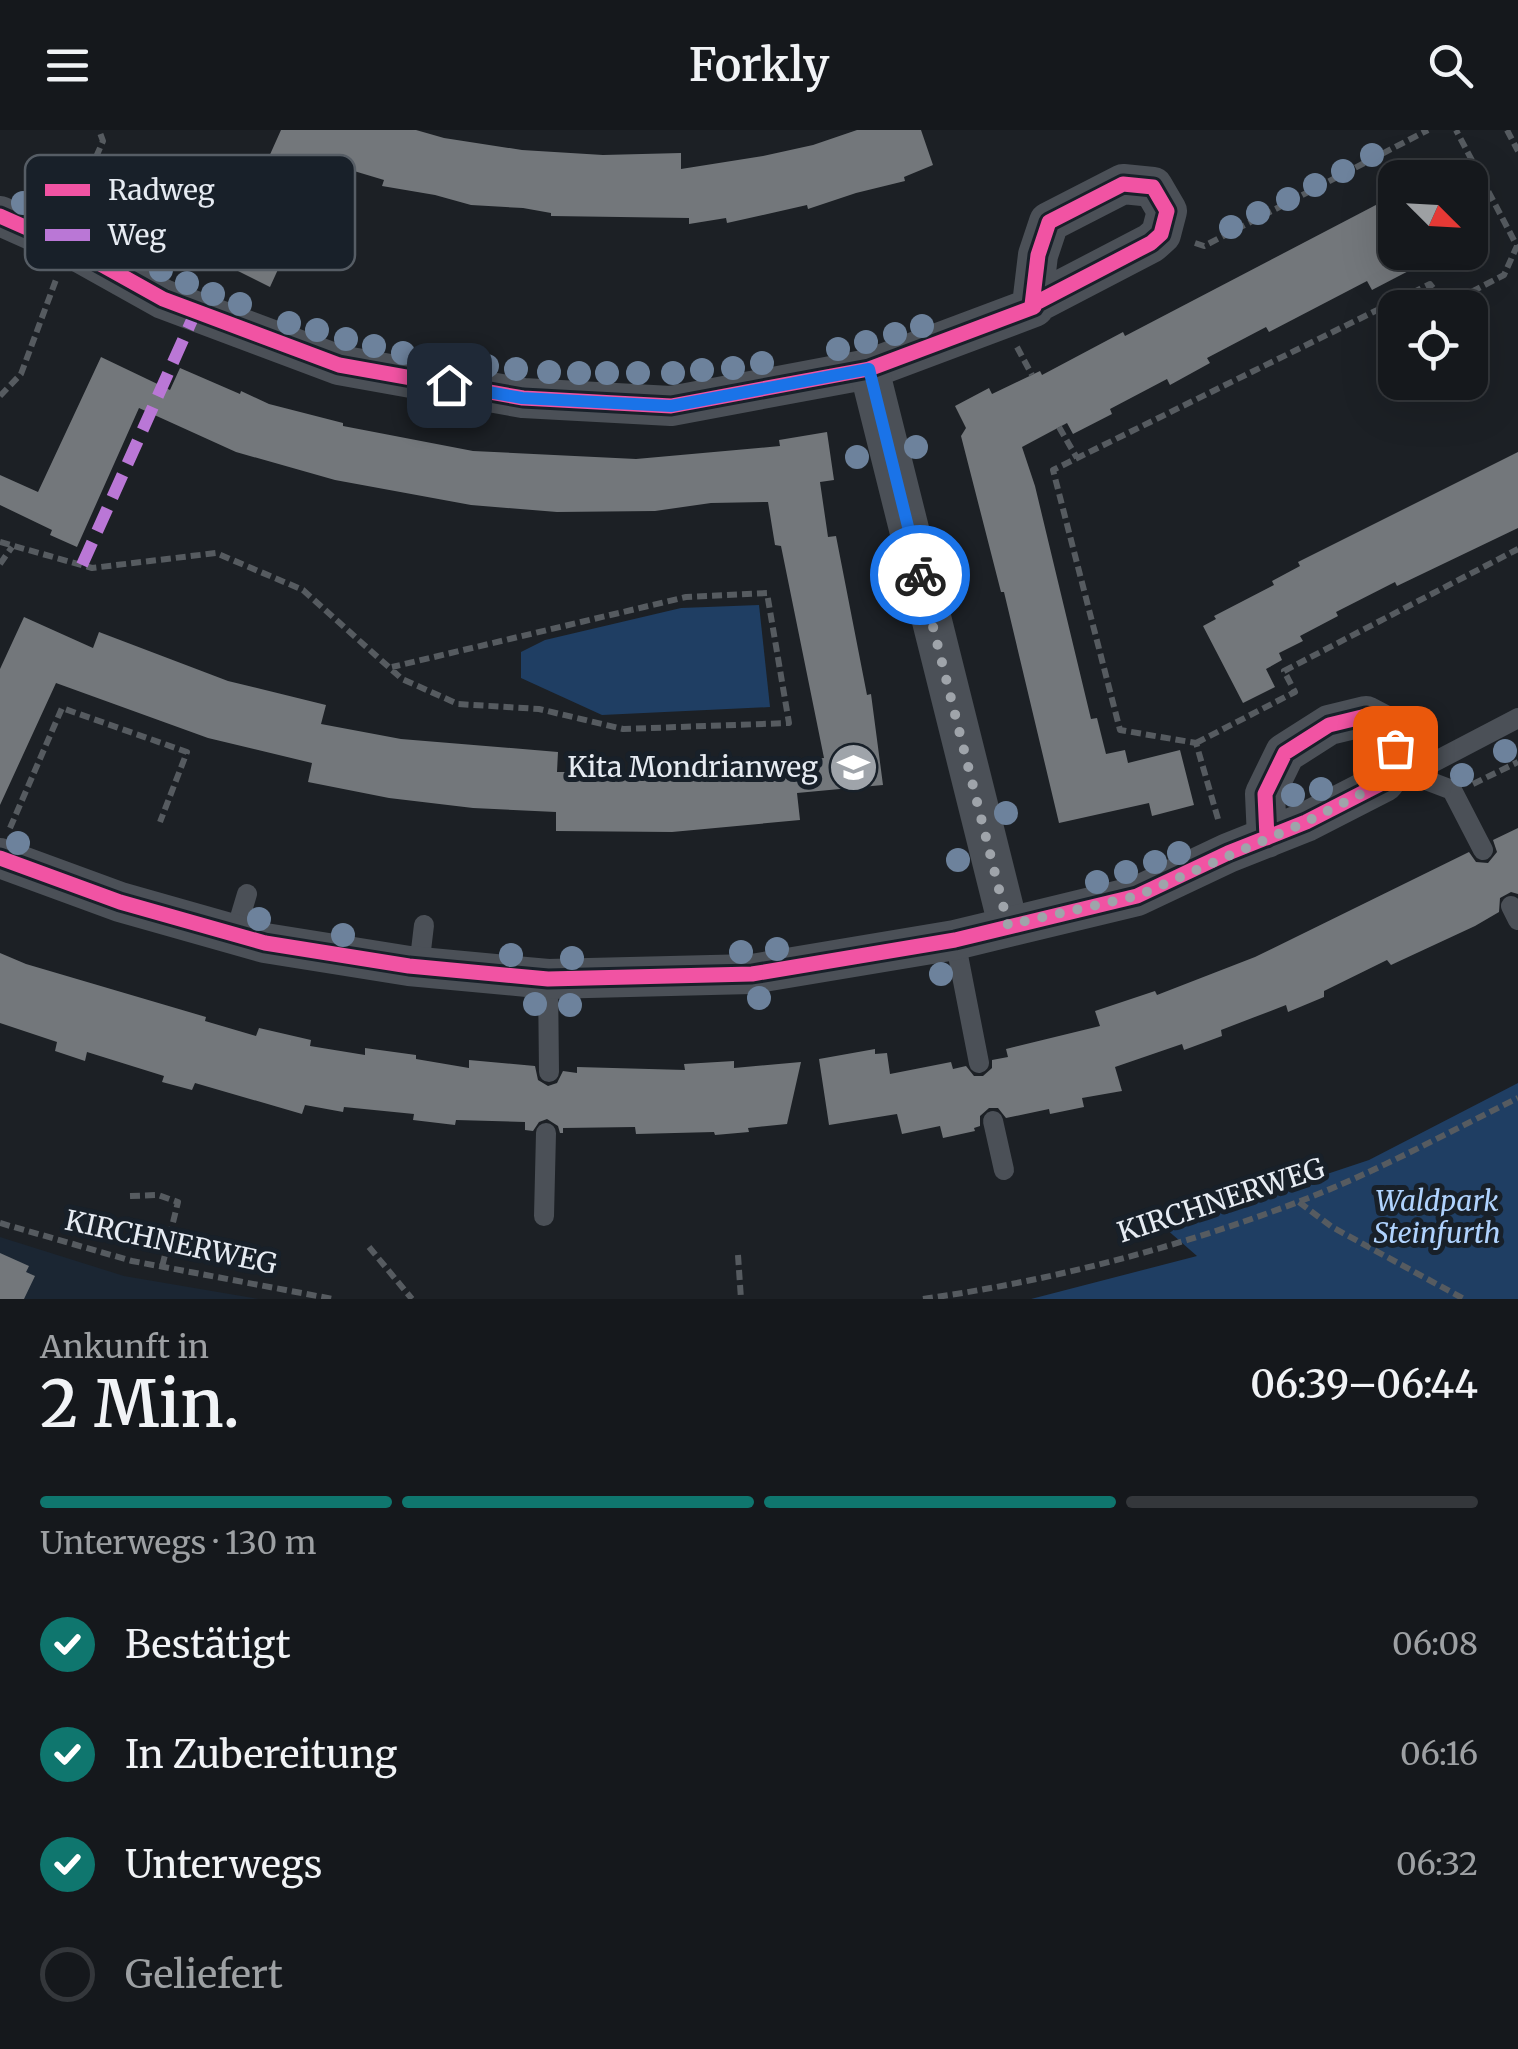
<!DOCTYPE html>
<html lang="de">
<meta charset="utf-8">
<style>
body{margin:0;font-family:Merriweather,serif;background:#1e2125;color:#f1f3f6;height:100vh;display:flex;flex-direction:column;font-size:38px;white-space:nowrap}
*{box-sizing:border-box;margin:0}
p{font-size:32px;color:#9da0a3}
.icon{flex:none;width:55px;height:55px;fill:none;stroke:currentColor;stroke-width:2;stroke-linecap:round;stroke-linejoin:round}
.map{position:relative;height:1169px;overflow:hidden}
.sheet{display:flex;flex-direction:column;background:#15181c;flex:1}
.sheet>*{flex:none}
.needle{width:65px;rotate:114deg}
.fabs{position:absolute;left:1378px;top:30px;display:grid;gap:20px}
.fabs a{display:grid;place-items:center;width:110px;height:110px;border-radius:20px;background:#15181c;box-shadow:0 10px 40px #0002,0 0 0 2px #34373b;font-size:50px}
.pin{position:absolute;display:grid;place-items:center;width:85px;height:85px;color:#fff;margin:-42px;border-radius:20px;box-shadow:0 5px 15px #0006}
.courier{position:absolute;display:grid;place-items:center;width:100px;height:100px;margin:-50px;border:8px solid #1a73e8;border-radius:50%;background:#fff;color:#222;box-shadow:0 2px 12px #0007}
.summary em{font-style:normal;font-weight:600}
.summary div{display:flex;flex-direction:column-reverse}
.summary{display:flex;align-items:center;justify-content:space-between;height:170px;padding:0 40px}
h1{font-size:65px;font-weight:600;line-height:75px}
.bar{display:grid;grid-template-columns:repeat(4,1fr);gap:15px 10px;align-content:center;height:120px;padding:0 40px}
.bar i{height:12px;border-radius:8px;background:#34373b}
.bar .current{background:#0f766e}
.bar p{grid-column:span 4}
ol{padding:0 40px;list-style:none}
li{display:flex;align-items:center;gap:30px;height:110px}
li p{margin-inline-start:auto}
li .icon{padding:10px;border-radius:50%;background:#0f766e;color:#fff;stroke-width:4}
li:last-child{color:#9da0a3}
li i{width:55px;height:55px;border:5px solid #34373b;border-radius:50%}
header{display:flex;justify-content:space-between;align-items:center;height:130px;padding:0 40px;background:#15181c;font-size:45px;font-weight:600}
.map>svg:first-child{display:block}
.built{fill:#1b2633}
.green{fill:#1f3e63}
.building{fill:#73777b}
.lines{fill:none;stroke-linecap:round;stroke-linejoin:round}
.path{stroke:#565b60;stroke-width:6;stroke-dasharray:10 5;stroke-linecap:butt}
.service{stroke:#4b5057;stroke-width:20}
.minor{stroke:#4b5057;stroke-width:40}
.quiet{stroke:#ba77d6;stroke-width:12;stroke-dasharray:25 12;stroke-linecap:butt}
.cycleway-casing{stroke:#182029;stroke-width:21}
.cycleway{stroke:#f153a3;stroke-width:15}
.tree{fill:#6d829c}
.done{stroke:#9fa4aa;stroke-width:10;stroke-dasharray:0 18}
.route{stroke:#1a73e8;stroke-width:12}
.labels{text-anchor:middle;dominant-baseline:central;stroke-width:10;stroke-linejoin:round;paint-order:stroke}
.poi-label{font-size:28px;fill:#e6ebf2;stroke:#182029;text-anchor:end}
.street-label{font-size:28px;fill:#e6ebf2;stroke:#182029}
.park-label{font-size:28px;font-style:italic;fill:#b0d3fe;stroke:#182029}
.key{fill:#182029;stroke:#565d65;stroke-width:2.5}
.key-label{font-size:28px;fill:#e6ebf2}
</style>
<header><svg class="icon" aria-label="menu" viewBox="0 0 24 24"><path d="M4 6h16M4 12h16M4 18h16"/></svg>Forkly<svg class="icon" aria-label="search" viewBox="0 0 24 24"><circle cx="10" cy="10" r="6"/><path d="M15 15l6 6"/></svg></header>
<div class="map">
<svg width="1518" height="1169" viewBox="0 0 1518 1169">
<rect width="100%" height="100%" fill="#1c2025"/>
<polygon class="built" points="0,1107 124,1146 259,1169 0,1169"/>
<g class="green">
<polygon points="759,475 770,577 602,585 521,548 521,522 545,510 681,478"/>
<polygon points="1518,953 1518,1169 1031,1169 1197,1126 1165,1098 1369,1030"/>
</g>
<g class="building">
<polygon points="281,0 416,0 444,8 522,20 603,25 681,23 681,39 763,26 813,15 857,0 921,0 933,35 904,47 905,51 856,63 808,79 807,75 727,93 726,88 689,94 689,88 551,86 551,83 523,78 471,75 435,65 382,56 384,50 334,35 318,71 311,67 270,157 192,118 203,94 233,107"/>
<polygon points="1395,65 1395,122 1445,122 1372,160 1367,151 1269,202 1266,197 1207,228 1210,233 1170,255 1167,249 1110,279 1112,284 1073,304 1067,293 1022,317 1035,356 1091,589 1097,588 1106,624 1125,620 1128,633 1180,620 1194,675 1152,686 1149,673 1059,693 1004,462 1001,462 961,306 966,298 955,276 989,258 992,264 1040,241 1042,245 1123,202 1125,206"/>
<polygon points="101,227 170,260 180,238 240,264 241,261 269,274 343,293 343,296 473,321 636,329 780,316 779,310 827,302 834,350 820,352 828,407 836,406 867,565 871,564 883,655 797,663 800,690 672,702 556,701 556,682 473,678 389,668 308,652 312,633 208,608 56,553 0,675 0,539 24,487 93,518 99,502 228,551 326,575 321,594 401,609 558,622 557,642 655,642 824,628 781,416 775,415 768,372 711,373 655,381 557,382 471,375 335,350 236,322 139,278 77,417 50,405 52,400 0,375 0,345 38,362"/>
<polygon points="1518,322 1518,398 1397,456 1395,452 1336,482 1338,486 1300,506 1303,511 1279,523 1282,530 1266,539 1275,557 1243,573 1203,496 1216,489 1214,486 1274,455 1272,451 1300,436 1298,432"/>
<polygon points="1518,698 1518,764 1511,762 1500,768 1499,782 1475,796 1391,835 1387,830 1324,861 1324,867 1288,882 1286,875 1221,900 1222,906 1184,920 1182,914 1115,937 1122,961 1082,968 1084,977 1050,984 1049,979 1006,988 998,978 989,978 980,986 980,996 974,998 975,1001 943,1008 940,996 902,1004 897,984 829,995 819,929 875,919 875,924 887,923 890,944 951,932 953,939 966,936 974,946 983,946 992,938 992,930 1008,927 1006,919 1100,896 1095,881 1155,861 1157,865 1255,827 1469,722 1476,732 1488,733 1497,722 1493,710"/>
<polygon points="0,823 26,834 206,887 205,891 256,906 259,898 311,910 310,916 365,925 365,918 416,925 416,929 469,938 469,930 535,936 538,950 548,956 557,953 563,941 577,943 577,937 685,940 684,934 734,931 734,938 801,932 787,994 748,998 749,1002 715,1005 714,1002 636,1004 635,997 563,998 563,1003 560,1003 558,996 547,989 539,992 533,1001 525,1000 525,992 456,990 455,995 413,990 414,984 344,977 343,982 305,975 302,984 195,953 192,960 162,952 164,946 87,922 85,931 55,921 57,912 0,893"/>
<polygon points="0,1123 29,1136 26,1142 35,1146 24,1169 0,1169"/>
</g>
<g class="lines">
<g class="path">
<polyline points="1507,0 1518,21"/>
<polyline points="72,82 103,11 99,0"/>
<polyline points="1195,113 1204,116 1428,0"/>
<polyline points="1017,217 1032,245"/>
<polyline points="0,266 21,244 57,147"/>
<polyline points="1059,297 1077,328"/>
<polyline points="0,412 92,438 216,423 303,460 402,549 458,574 539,579 623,599 789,593 767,463 686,467 392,537"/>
<polyline points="0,434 12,417"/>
<polyline points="1196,613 1295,562 1284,541 1518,419"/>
<polyline points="1473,654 1518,632"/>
<polyline points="1218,689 1196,613 1120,600 1053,340 1430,154 1446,175 1504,145 1517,116 1456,0"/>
<polyline points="10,698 62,578 187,622 160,692"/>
<polyline points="130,1066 158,1065 178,1072 162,1137"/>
<polyline points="1299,1072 1332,1097 1464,1169"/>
<polyline points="0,1093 132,1131 333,1169"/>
<polyline points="369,1117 412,1169"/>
<polyline points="738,1125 741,1169"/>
<path d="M923,1169C1050,1151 1177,1118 1298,1072C1374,1043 1445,1004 1518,968"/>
</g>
<g class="service">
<polyline points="1394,638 1452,660 1483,720"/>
<polyline points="1411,644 1518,588"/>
<polyline points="1511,776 1518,790"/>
<polyline points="235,804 247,764"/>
<polyline points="955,810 979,933"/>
<polyline points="419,837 424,795"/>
<polyline points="548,849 549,942"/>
<polyline points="993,991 1004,1040"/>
<polyline points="544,1086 546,1003"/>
</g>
<g class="minor">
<polyline points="0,86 70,117 163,169 339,235 523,268 671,276 869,239 1034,177 1032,175 1151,113 1161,104 1167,81 1153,57 1123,54 1049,92 1038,125 1032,175"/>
<polyline points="869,239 1008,795"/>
<polyline points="0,728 120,772 265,813 409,836 548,849 752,844 955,810 1137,766 1228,723 1306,692 1384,652 1394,638 1395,618 1385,596 1366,586 1329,595 1285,623 1265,664 1267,708"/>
</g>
<polyline class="quiet" points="82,435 196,181"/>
<defs>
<g id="cycleway">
<polyline points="0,86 70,117 163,169 339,235 523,268 671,276 869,239 1034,177 1032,175 1151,113 1161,104 1167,81 1153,57 1123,54 1049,92 1038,125 1032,175"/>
<polyline points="0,728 120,772 265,813 409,836 548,849 752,844 955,810 1137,766 1228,723 1306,692 1384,652 1394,638 1395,618 1385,596 1366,586 1329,595 1285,623 1265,664 1267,708"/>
</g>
</defs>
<use href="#cycleway" class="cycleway-casing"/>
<use href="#cycleway" class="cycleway"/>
</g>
<g class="tree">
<circle cx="1372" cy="25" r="12"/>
<circle cx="1343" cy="41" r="12"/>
<circle cx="1315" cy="55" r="12"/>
<circle cx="1288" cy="69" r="12"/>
<circle cx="23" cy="73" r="12"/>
<circle cx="1258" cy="83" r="12"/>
<circle cx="1231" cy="97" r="12"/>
<circle cx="133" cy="128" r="12"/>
<circle cx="161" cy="140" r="12"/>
<circle cx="187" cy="153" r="12"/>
<circle cx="213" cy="164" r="12"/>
<circle cx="240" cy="174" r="12"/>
<circle cx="289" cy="193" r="12"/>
<circle cx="922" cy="196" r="12"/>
<circle cx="317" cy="200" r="12"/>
<circle cx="895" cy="204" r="12"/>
<circle cx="346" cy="209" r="12"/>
<circle cx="866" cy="212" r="12"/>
<circle cx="374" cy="216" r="12"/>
<circle cx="838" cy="219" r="12"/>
<circle cx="403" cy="223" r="12"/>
<circle cx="432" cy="230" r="12"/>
<circle cx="762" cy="233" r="12"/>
<circle cx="487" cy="236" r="12"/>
<circle cx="733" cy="238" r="12"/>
<circle cx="516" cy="239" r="12"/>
<circle cx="702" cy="240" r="12"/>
<circle cx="549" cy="242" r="12"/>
<circle cx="579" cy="243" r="12"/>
<circle cx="607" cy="243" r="12"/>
<circle cx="638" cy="243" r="12"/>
<circle cx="673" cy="243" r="12"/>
<circle cx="916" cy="317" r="12"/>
<circle cx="857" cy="327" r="12"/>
<circle cx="1371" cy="618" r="12"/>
<circle cx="1505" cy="621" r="12"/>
<circle cx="1462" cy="645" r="12"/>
<circle cx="1321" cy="659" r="12"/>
<circle cx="1293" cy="665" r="12"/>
<circle cx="1006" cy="683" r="12"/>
<circle cx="18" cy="713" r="12"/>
<circle cx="1179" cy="723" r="12"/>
<circle cx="958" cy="730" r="12"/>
<circle cx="1155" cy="732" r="12"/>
<circle cx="1126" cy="742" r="12"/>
<circle cx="1097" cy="752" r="12"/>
<circle cx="259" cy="789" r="12"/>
<circle cx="343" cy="805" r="12"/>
<circle cx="777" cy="819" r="12"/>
<circle cx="741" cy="822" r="12"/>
<circle cx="511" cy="825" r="12"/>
<circle cx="572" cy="828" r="12"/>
<circle cx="941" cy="844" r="12"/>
<circle cx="759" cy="868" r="12"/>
<circle cx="535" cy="874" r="12"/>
<circle cx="570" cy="875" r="12"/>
</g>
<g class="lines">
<polyline class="done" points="920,445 1008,795 1137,766 1306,692 1384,652 1394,638 1395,618"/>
<polyline class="route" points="449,255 522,268 671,276 869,239 920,445"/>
</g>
<defs>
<symbol id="school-disc" viewBox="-11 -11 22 22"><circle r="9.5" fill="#9fa4aa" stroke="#182029"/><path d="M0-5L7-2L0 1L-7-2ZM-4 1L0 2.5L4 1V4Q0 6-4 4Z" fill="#fff"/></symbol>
</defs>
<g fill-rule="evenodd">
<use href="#school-disc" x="826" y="610" width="55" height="55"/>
</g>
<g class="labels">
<g class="poi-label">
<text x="818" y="637">Kita Mondrianweg</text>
</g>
<g class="street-label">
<text transform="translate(1221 1070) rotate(-18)">KIRCHNERWEG</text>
<text transform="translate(171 1112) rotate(12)">KIRCHNERWEG</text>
</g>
<g class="park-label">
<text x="1437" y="1071">Waldpark<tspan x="1437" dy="32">Steinfurth</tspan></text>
</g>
</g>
<rect x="25" y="25" width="330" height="115" rx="15" class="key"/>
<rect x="45" y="54" width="45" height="12" fill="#f153a3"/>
<rect x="45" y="99" width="45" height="12" fill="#ba77d6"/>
<g class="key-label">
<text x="108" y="70">Radweg</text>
<text x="108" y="115">Weg</text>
</g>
</svg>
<div class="fabs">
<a><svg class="needle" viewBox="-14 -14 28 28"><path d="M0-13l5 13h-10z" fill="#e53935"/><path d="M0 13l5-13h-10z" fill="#9da0a3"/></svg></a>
<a><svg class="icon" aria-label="locate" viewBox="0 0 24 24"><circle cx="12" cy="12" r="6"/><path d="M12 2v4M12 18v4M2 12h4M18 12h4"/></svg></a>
</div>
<div class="pin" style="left:1395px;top:618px;background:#ea580c"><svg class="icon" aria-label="bag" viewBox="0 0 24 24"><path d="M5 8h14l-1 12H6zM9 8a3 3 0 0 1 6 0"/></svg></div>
<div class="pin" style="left:449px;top:255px;background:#1f2937"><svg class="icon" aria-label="home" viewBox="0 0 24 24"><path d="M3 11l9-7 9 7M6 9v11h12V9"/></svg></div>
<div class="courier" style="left:920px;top:445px"><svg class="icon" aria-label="bike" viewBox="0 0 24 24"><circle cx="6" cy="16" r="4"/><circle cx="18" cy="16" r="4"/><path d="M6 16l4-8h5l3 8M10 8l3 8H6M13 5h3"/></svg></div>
</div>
<section class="sheet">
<div class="summary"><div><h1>2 Min.</h1><p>Ankunft in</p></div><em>06:39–06:44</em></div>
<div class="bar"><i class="current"></i><i class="current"></i><i class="current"></i><i></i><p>Unterwegs · 130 m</p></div>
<ol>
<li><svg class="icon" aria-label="check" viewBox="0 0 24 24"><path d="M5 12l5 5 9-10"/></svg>Bestätigt<p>06:08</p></li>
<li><svg class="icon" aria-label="check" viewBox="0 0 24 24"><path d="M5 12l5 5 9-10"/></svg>In Zubereitung<p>06:16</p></li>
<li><svg class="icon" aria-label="check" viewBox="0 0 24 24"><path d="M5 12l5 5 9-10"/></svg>Unterwegs<p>06:32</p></li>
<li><i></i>Geliefert</li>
</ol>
</section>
